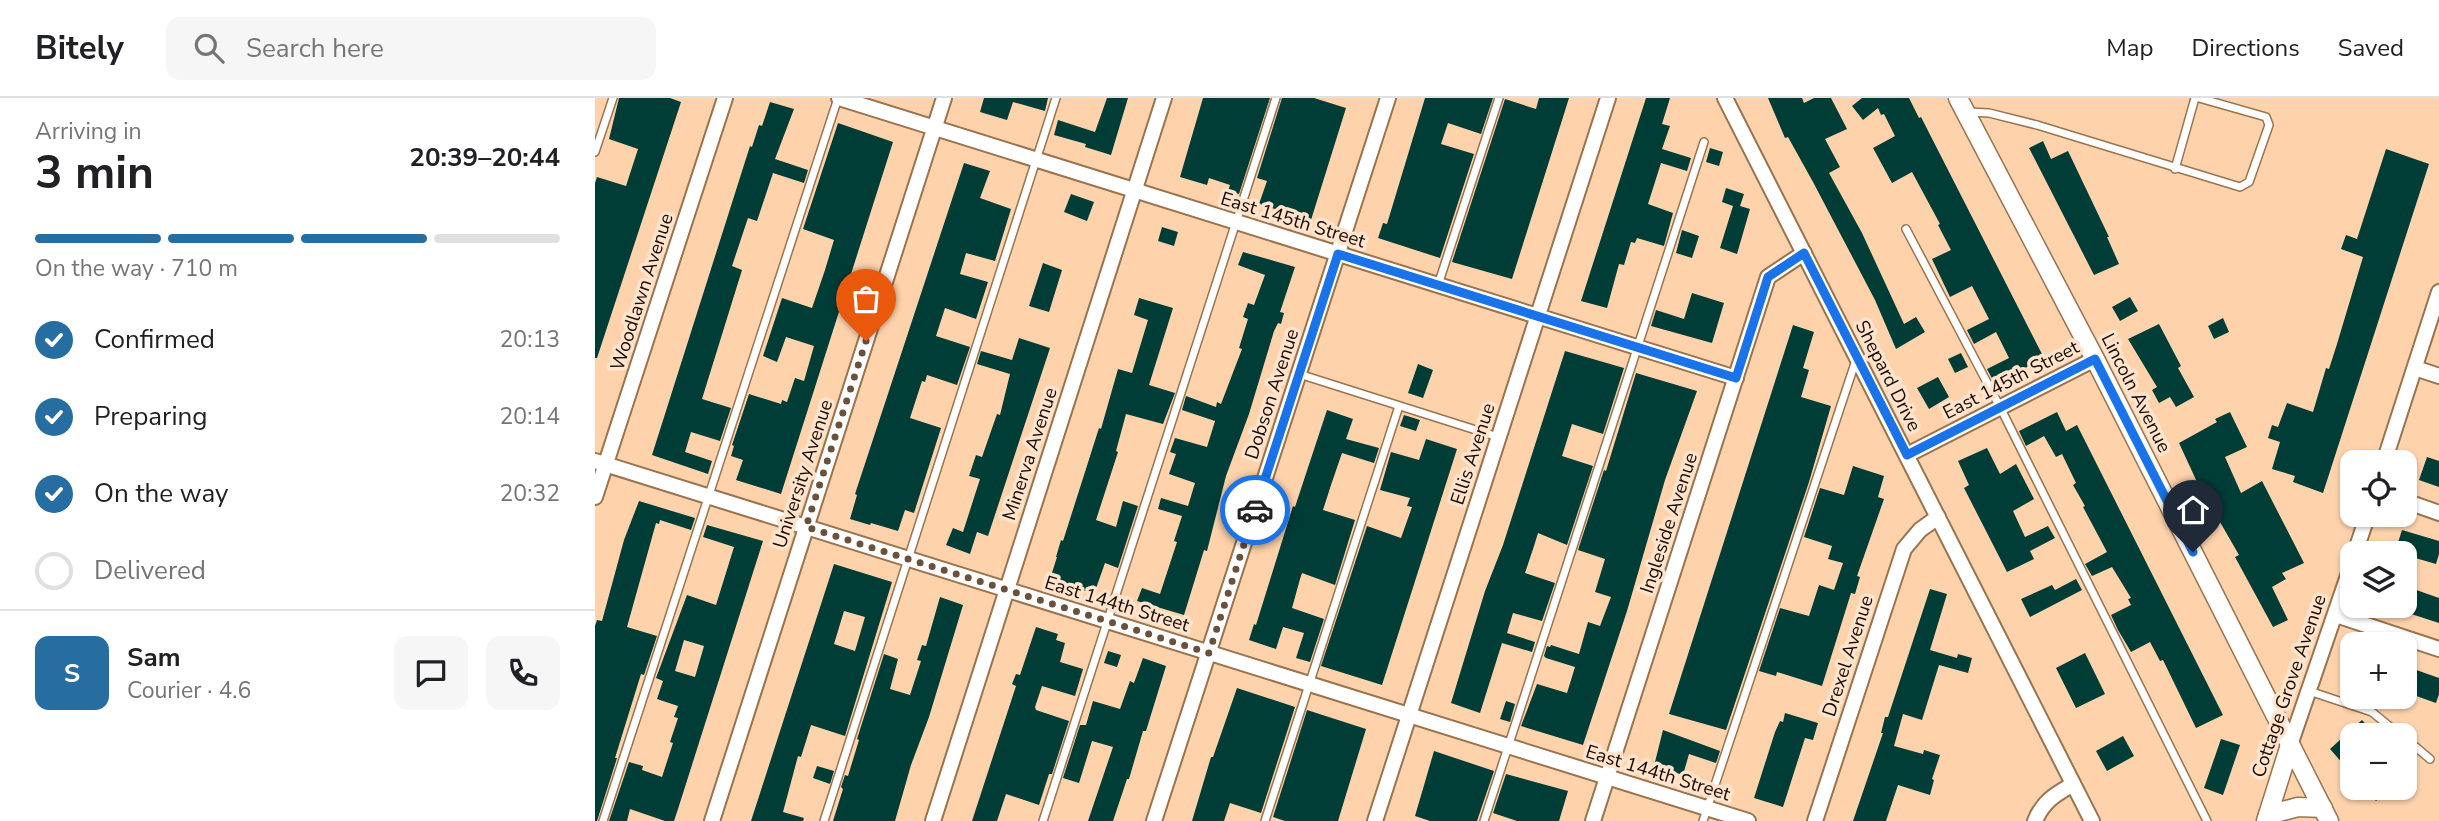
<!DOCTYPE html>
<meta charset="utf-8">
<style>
body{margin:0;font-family:"Nunito Sans",sans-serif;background:#f6f6f6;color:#202124;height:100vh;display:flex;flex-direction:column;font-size:26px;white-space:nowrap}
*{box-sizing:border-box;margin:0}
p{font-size:23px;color:#757577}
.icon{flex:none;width:38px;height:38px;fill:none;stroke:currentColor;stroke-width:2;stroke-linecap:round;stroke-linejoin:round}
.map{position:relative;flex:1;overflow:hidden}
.side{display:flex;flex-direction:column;background:#fff;width:595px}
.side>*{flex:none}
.tools{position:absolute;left:1745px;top:352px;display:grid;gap:14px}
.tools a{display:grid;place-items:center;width:77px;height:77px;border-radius:14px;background:#fff;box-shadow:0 2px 5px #0004;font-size:35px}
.pin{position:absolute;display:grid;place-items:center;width:60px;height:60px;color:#fff;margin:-72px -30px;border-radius:50% 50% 50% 0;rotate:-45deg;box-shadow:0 0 7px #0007}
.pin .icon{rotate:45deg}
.courier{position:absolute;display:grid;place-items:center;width:70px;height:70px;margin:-35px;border:5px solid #1a73e8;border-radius:50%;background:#fff;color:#222;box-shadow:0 2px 9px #0007}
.summary em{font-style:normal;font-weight:700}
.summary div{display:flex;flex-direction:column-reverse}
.summary{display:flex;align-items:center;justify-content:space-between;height:119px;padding:0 35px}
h1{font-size:46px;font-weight:700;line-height:52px}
.bar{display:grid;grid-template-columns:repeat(4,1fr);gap:10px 7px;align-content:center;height:84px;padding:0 35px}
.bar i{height:9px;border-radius:5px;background:#e0e0e0}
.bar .selected{background:#266da1}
.bar p{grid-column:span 4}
.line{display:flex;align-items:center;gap:18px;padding:0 35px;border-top:2px solid #e0e0e0}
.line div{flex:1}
.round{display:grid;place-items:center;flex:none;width:74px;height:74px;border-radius:14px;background:#f6f6f6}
ol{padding:0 35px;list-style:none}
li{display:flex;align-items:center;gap:21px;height:77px}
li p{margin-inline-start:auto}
li .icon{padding:7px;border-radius:50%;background:#266da1;color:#fff;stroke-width:4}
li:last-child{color:#757577}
li i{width:38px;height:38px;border:4px solid #e0e0e0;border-radius:50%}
header{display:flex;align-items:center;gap:42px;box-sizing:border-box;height:98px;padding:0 35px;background:#fff;border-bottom:2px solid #e0e0e0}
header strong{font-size:33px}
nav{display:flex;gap:38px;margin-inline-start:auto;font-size:24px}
.search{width:490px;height:63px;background:#f6f6f6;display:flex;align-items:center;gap:18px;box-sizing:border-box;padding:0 24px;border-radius:14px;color:#757577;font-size:26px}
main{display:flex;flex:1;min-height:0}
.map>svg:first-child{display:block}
.building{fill:#013d37;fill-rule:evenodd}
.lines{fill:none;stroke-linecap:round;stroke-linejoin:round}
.service-casing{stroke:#99734e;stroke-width:10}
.minor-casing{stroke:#99734e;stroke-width:18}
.tertiary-casing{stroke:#99734e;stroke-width:21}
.service{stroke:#fff;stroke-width:7}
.minor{stroke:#fff;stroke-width:14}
.tertiary{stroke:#fff;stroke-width:18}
.done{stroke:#69513d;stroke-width:7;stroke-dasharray:0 12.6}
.route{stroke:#1a73e8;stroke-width:9}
.labels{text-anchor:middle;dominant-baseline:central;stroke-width:7;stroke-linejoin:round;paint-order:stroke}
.street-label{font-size:19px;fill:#190b01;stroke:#ffe4cd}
</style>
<header>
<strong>Bitely</strong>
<div class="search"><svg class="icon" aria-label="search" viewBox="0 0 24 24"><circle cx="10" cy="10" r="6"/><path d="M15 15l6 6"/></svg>Search here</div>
<nav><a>Map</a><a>Directions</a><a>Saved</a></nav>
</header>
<main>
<section class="side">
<div class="summary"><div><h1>3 min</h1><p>Arriving in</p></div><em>20:39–20:44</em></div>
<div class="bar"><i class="selected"></i><i class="selected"></i><i class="selected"></i><i></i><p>On the way · 710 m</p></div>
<ol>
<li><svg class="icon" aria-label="check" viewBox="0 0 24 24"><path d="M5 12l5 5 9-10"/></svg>Confirmed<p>20:13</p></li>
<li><svg class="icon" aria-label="check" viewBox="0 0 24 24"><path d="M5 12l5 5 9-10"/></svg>Preparing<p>20:14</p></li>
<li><svg class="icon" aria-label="check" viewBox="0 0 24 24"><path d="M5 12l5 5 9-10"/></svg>On the way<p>20:32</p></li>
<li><i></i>Delivered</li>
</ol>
<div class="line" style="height:126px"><b class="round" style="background:#266da1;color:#fff">S</b><div><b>Sam</b><p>Courier · 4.6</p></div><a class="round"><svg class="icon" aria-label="chat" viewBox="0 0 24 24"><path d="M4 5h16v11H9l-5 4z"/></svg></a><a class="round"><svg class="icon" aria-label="phone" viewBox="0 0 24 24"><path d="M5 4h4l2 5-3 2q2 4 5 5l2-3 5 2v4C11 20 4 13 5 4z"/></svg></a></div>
</section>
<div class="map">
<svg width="1844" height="723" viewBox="0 0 1844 723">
<rect width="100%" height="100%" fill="#fed3ac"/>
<g class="building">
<polygon points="24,0 75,0 86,4 2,260 0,260 0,85 2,79 31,88 43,51 14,41"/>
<polygon points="389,0 453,0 450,13 418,4 412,22 385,14"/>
<polygon points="512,0 533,0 516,57 490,49 491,46 459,37 463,22 500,34"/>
<polygon points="608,0 675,0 644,96 633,93 635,87 614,80 612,87 585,79"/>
<polygon points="687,0 719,0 751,10 716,122 664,106 672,83 662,80"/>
<polygon points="830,0 898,0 886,36 853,25 846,46 879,56 845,160 783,140 788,125 792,126"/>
<polygon points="944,0 974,0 917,181 857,164 910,1 941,11"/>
<polygon points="1051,0 1075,0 1067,26 1075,28 1067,51 1096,60 1092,73 1066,65 1053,106 1078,115 1069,148 1042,140 1040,145 1036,144 1029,167 1024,166 1012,210 986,203"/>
<polygon points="1173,0 1207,0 1209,5 1219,0 1236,0 1252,31 1230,41 1245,69 1234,75 1267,135 1309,226 1321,219 1330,234 1301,251 1280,202 1218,84 1193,39 1190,40"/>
<polygon points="1267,0 1314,0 1324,20 1326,19 1449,260 1400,286 1392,271 1414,260 1401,234 1379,246 1372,232 1394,221 1377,188 1355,199 1337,161 1356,152 1343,127 1345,126 1317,74 1297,85 1278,50 1300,38 1289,16 1286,17 1283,10 1268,22 1257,8"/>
<polygon points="175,4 199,11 180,61 213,72 209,85 178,75 162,123 153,120 137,168 147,172 107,301 136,310 125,343 96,334 90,354 117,363 113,376 57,357 155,48 157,49 164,27 167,28"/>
<polygon points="243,25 298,44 186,396 141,382 148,362 136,358 139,348 137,347 154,296 186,306 187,302 192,304 200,280 209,283 219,248 191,239 182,264 168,258 187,200 217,210 230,172 239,142 208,131"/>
<polygon points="1448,43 1456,61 1473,53 1514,139 1512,139 1524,166 1499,177 1434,50"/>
<polygon points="1115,50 1128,54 1124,68 1111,64"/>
<polygon points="1791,51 1834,66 1728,395 1698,384 1700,378 1677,371 1685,344 1673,340 1677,327 1683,329 1692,305 1718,314 1731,270 1734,271 1742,246 1768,159 1746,151 1751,137 1762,141"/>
<polygon points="369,65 395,73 385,100 416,111 400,163 371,155 365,176 393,184 381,221 350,210 341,238 375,249 362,287 332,277 330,284 327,283 315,320 346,330 319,415 310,412 303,433 276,425 275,427 255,421 262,397 260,396"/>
<polygon points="1131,90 1149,96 1145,108 1155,111 1142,156 1125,150 1138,108 1127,104"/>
<polygon points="476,96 499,104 492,123 469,114"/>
<polygon points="567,129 583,134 579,148 563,143"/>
<polygon points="1087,132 1104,138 1097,160 1081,155"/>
<polygon points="648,154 700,169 685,214 689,215 686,226 683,225 679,233 654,316 631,378 612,453 609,452 589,517 542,503 547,490 565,496 582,444 579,443 587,418 563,411 566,400 593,408 600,385 574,376 581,356 575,354 580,340 612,349 620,323 587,312 591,298 621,309 622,304 626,306 647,251 644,250 653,221 648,219 653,205 659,207 670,177 643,167"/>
<polygon points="448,165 467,172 454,214 434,208"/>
<polygon points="1097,195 1129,205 1117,245 1056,228 1061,212 1089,221"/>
<polygon points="1535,199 1543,213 1525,223 1517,209"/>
<polygon points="544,200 578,210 554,287 580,295 568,326 531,316 521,353 523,354 501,422 521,429 528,403 543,408 523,470 510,465 499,496 455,481 462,459 461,459 466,442 468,443 504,330 506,331 523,271 537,275 553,222 539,217"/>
<polygon points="1628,220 1634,234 1619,241 1613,228"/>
<polygon points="1564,226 1586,268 1583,270 1599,299 1581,309 1575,299 1564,305 1557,292 1562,289 1533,241"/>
<polygon points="1198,227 1219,234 1208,270 1214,272 1206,299 1236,308 1214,384 1131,632 1074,616"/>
<polygon points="424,240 455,250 393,438 382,434 375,456 351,447 358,430 368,434 385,381 374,378 381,357 387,359 402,316 405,317 415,276 382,266 386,253 417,262"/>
<polygon points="970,253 1029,270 1008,336 977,326 967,358 998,368 972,447 943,435 939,448 930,475 960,485 947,523 918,515 912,535 940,544 937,554 907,545 885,615 856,605 890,493 908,447"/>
<polygon points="1366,255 1373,269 1360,275 1353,261"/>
<polygon points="823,266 838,272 828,300 813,295"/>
<polygon points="1041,275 1102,293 1070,382 1032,513 988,647 926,628 942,586 972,595 980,569 951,560 949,558 952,548 955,549 956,547 984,556 993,524 1005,528 1016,499 1000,494 1010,461 983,452 1009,372 1011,373"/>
<polygon points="1343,279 1354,299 1334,311 1322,290"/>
<polygon points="732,312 758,321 751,341 784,350 779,365 747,355 736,387 728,412 760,422 740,487 707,475 705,481 697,510 729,521 715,564 701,560 709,535 688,529 681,551 654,542 659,526 661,527 698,408 700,409"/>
<polygon points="1462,314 1471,333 1482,327 1628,617 1601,630 1568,562 1565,563 1555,544 1536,554 1523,532 1516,517 1536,507 1533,501 1536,500 1517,469 1497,478 1490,466 1512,454 1488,409 1490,408 1478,387 1481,385 1467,356 1461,359 1449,338 1431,348 1424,333"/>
<polygon points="1635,314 1652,349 1630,359 1646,395 1667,383 1709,465 1687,475 1691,481 1677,489 1693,522 1678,529 1640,459 1644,457 1602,384 1584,345 1622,324 1620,321"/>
<polygon points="809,317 825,322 821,333 805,328"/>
<polygon points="831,341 862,351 787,587 726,568 772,428 806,440 817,409 812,408 815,400 785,392 796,354 824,362"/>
<polygon points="1392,350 1405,376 1421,366 1439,401 1418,413 1430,439 1453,428 1460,440 1435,453 1439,461 1412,474 1369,390 1374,387 1363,363"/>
<polygon points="1832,359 1844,363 1844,389 1824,382"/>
<polygon points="1258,368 1289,378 1283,399 1289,401 1262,478 1265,479 1260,496 1256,495 1227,588 1182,574 1181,578 1164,573 1185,510 1214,518 1224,487 1239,492 1248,465 1233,461 1237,448 1209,439 1225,390 1249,397"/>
<polygon points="44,403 100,420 96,432 65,422 64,426 61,425 32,529 62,538 49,577 46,576 20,660 22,660 2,723 0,723 0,528 2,522 7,523 29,442"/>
<path d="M112,427L168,443L83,711L79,723H70L35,711L32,723H14L34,664L48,668L47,672L67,679L78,645L75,644L83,620L79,619L83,608L62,601L68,583L61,580L92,497L121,507L139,449L108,439ZM89,542L109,548L100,579L80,573Z"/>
<polygon points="1807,432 1844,443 1844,456 1841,466 1810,457 1810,455 1800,454"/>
<path d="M239,466L297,484L250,638L216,627L206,659L203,658L188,714L209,720L208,723H156ZM249,513L270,519L260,553L239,546Z"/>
<polygon points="1481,481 1487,492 1435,519 1426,501 1457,487 1460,492"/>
<polygon points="1810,488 1844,500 1844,525 1810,514"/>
<polygon points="1335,491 1352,496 1335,552 1362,560 1363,556 1377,560 1373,575 1344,567 1327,622 1308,616 1299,648 1328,656 1329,652 1345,657 1337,681 1339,682 1335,697 1303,687 1291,723 1258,723 1288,635 1286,635 1290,619 1293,619"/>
<polygon points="345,499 368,507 334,619 316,667 300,723 238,723 248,691 246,689 250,677 253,678 264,642 262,641 289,556 303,561 295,591 315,597 326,563 322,562 327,547 331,548"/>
<polygon points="441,529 463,536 461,542 470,545 465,564 488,571 480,598 447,588 440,609 441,612 474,623 457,676 454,676 444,707 411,696 402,723 377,723 421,588 417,586 421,576 425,577"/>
<polygon points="513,553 526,557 522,569 509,565"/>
<polygon points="1490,555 1510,596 1481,610 1461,570"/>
<polygon points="548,560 571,568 551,633 548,633 534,681 532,681 518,723 493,723 518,649 497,643 484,685 468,680 485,627 491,627 498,603 525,611 535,583 539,585"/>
<polygon points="1810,568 1844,580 1844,596 1841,605 1810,594"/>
<polygon points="642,590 700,609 666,715 635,705 629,723 597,723 616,659 618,659 625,639"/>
<polygon points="911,603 920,606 915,624 905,621"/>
<polygon points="712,612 771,631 743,723 690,723 678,719"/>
<polygon points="1190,615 1223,625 1218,642 1210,640 1188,709 1159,700 1180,634 1185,623 1188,624"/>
<polygon points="1767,622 1781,637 1757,637 1757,676 1735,651"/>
<polygon points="1068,632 1125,653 1121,665 1094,656 1088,677 1059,668"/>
<polygon points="1528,638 1539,658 1512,673 1501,653"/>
<polygon points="1626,641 1645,647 1628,697 1609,690"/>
<polygon points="839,653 899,673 882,723 835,723 820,718"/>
<polygon points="222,668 239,673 235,686 218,680"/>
<polygon points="911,676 973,693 964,723 922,723 898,715"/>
<polygon points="1769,690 1796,690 1781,703"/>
</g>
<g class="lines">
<defs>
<g id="service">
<polyline points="1374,14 1394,15 1442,27 1645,89 1654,84 1674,27 1671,19 1604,0"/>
<polyline points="0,54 18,0"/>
<polyline points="1580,71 1600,0"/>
<polyline points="1311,131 1405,309 1612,723"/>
<polyline points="843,187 904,0"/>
<polyline points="704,276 903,339"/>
<polyline points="1714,593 1777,614 1805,637"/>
<polyline points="1810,640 1835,661"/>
<polyline points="8,723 243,0"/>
<polyline points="229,723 461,0"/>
<polyline points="448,723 681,0"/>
<polyline points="670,723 804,308"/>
<polyline points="889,723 1109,44"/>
<polyline points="1108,723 1261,262"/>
</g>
<g id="minor">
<polyline points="244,0 1141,280"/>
<polyline points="1130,0 1497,723"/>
<polyline points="1820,270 1844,278"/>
<polyline points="1312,357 1500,261"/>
<polyline points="0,363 1153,723"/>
<polyline points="1789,364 1844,194"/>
<polyline points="0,399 130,0"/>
<polyline points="1810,403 1844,415"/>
<polyline points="1760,455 1773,416"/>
<polyline points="1741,517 1844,551"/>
<polyline points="1695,647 1757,466"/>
<polyline points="117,723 349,0"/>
<polyline points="338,723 569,0"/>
<polyline points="559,723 793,0"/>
<polyline points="780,723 1013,0"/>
<polyline points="998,723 1173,179 1209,155"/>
<polyline points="1220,723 1309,451 1325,432 1343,419"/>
<path d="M1440,723C1448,703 1461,696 1478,686"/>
</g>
<g id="tertiary">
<polyline points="1363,0 1500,261 1734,723"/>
<polyline points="1673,717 1703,709 1728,710"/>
<polyline points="1671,723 1695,647"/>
</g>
</defs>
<use href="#service" class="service-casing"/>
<use href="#minor" class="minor-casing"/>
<use href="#tertiary" class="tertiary-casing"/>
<use href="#service" class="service"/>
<use href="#minor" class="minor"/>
<use href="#tertiary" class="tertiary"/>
</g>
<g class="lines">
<polyline class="done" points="271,243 211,429 614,555 660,412"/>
<polyline class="route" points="660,412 743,156 1141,280 1173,179 1209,155 1312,357 1500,261 1598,454"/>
</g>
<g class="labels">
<g class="street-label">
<text transform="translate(698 122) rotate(17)">East 145th Street</text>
<text transform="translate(47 194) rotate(-72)">Woodlawn Avenue</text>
<text transform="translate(1293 278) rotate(63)">Shepard Drive</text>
<text transform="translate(1416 282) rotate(-27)">East 145th Street</text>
<text transform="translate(1541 295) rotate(63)">Lincoln Avenue</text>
<text transform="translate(677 296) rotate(-72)">Dobson Avenue</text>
<text transform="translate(435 356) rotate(-72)">Minerva Avenue</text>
<text transform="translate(878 356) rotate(-72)">Ellis Avenue</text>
<text transform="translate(208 376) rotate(-72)">University Avenue</text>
<text transform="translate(1074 425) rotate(-72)">Ingleside Avenue</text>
<text transform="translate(522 506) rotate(17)">East 144th Street</text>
<text transform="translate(1253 558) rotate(-72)">Drexel Avenue</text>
<text transform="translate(1694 588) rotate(-71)">Cottage Grove Avenue</text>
<text transform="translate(1063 675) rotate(17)">East 144th Street</text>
</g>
</g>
</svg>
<div class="tools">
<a><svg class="icon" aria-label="locate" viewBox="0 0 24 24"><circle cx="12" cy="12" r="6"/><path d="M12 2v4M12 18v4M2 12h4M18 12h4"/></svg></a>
<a><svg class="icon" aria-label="layers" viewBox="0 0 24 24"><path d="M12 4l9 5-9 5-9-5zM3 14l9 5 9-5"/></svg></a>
<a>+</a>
<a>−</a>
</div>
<div class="pin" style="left:271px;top:243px;background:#ea580c"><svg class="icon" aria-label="bag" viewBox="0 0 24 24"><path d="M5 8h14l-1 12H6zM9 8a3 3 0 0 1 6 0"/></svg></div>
<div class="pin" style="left:1598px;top:454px;background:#1f2937"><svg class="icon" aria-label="home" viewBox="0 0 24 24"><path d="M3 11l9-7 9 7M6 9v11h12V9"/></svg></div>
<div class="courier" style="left:660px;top:412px"><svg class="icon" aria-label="car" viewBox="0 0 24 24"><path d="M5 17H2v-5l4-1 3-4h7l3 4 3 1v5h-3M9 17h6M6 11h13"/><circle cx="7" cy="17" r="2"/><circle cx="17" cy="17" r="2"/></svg></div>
</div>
</main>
